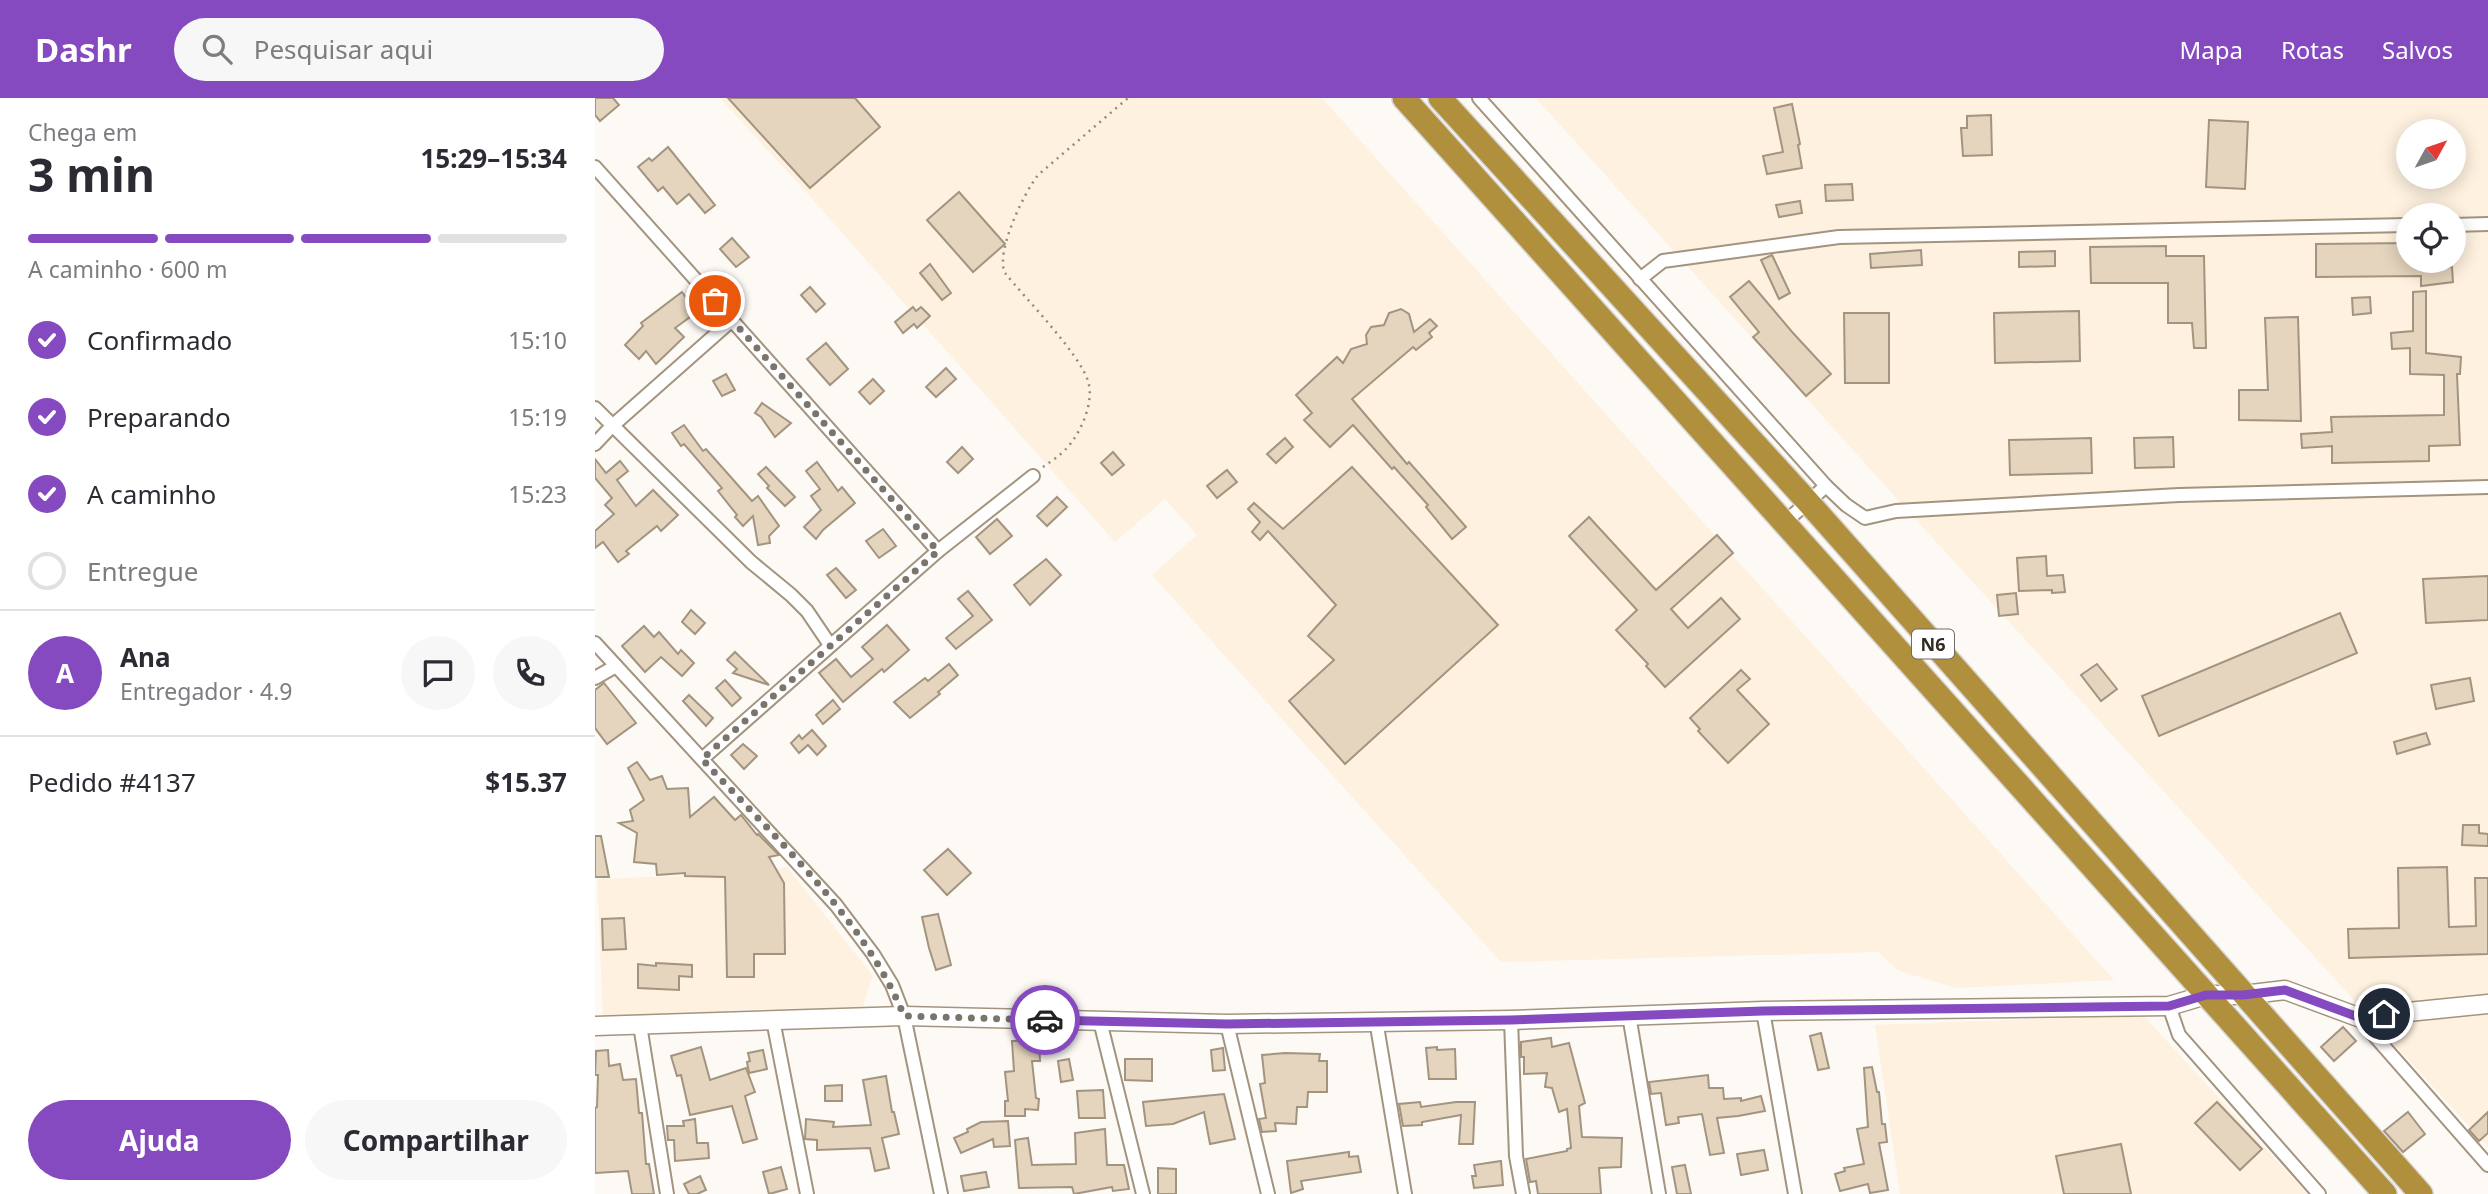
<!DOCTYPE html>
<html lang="pt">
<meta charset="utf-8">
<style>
body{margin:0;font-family:"Noto Sans",sans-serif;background:#f7f7f7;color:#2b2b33;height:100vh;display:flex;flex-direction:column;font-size:26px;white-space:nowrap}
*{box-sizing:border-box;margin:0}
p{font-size:23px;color:#7c7c81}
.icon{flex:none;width:38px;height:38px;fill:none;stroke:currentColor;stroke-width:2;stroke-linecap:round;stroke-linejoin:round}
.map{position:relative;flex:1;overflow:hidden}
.sheet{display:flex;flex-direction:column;background:#fff;width:595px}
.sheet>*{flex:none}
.needle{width:46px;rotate:50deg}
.buttons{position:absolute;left:1801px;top:21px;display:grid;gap:14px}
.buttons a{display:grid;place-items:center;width:70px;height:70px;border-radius:50%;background:#fff;box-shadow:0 4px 18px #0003;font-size:35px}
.pin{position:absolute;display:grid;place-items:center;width:60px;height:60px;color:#fff;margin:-30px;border:4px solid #fff;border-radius:50%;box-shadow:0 2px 7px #0007}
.courier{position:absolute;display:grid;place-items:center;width:70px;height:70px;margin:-35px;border:5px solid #854ac0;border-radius:50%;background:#fff;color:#222;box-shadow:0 2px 9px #0007}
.summary em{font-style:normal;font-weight:700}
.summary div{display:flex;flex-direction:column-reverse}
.summary{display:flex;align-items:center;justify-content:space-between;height:119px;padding:0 28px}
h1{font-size:46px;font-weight:700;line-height:52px}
.bar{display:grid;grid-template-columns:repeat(4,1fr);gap:10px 7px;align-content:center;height:84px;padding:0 28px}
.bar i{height:9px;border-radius:5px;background:#e1e1e2}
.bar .on{background:#854ac0}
.bar p{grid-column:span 4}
.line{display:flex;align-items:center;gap:18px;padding:0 28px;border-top:2px solid #e1e1e2}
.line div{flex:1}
.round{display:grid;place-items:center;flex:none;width:74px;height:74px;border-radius:37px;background:#f7f7f7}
ol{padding:0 28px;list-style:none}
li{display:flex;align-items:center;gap:21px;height:77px}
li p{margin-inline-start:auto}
li .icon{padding:7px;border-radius:50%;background:#854ac0;color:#fff;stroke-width:4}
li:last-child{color:#7c7c81}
li i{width:38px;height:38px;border:4px solid #e1e1e2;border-radius:50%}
.cta{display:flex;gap:14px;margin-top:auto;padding:14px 28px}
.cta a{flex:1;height:80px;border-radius:42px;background:#854ac0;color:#fff;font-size:28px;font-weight:700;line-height:80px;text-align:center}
.cta a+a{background:#f7f7f7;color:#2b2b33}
header{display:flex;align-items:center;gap:42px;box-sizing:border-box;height:98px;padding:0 35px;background:#854ac0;color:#fff}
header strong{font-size:33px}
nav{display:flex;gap:38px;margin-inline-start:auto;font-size:24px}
.search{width:490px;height:63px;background:#f7f7f7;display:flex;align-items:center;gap:18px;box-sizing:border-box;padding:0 24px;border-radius:38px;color:#7c7c81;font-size:26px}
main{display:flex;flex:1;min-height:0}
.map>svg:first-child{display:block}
.built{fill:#fef1df;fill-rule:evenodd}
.building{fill:#e5d5be;stroke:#a3947f;stroke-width:2}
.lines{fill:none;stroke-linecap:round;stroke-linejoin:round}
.street-casing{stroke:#a3947f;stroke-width:16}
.secondary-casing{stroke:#a3947f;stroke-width:21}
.highway-casing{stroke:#d6d5d3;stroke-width:26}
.path{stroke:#8f8a83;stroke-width:2.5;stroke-dasharray:2 5;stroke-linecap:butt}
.street{stroke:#fff;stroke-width:12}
.secondary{stroke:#fff;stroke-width:18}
.highway{stroke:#b08f3d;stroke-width:23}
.done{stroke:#79746c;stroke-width:7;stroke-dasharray:0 12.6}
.route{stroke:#854ac0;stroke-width:9}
.labels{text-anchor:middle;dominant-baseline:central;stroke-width:5;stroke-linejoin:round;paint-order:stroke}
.shield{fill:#fff;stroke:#706b65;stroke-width:2}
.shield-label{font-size:18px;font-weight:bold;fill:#322c23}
</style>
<header>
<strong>Dashr</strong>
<div class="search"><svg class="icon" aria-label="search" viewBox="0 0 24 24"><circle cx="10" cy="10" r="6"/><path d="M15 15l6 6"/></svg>Pesquisar aqui</div>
<nav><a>Mapa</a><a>Rotas</a><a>Salvos</a></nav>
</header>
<main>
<section class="sheet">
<div class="summary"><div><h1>3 min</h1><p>Chega em</p></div><em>15:29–15:34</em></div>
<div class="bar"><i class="on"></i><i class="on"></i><i class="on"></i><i></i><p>A caminho · 600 m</p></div>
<ol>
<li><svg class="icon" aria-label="check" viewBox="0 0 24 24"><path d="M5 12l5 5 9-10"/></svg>Confirmado<p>15:10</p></li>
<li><svg class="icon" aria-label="check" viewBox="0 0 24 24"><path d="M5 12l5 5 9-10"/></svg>Preparando<p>15:19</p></li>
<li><svg class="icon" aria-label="check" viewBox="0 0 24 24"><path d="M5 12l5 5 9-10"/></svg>A caminho<p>15:23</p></li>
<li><i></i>Entregue</li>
</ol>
<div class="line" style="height:126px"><b class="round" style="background:#854ac0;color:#fff">A</b><div><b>Ana</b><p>Entregador · 4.9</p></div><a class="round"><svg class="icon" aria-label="chat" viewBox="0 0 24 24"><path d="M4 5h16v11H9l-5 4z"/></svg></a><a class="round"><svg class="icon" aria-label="phone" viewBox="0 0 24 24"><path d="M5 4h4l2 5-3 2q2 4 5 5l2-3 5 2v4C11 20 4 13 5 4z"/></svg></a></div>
<div class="line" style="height:91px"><div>Pedido #4137</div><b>$15.37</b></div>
<div class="cta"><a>Ajuda</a><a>Compartilhar</a></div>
</section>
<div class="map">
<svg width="1893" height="1096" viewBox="0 0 1893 1096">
<rect width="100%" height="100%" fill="#fdf9f5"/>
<g class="built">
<polygon points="125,0 727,0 1519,882 1362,890 1304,873 1283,854 906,864 557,477 602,437 570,401 520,444 220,104"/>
<path d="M941,0H1893V1049L1313,413ZM1813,33H1858V79H1813ZM1813,117H1858V163H1813Z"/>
<polygon points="192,769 278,878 267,911 165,911 8,919 2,781 162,775"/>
<polygon points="1548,917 1712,1096 1305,1096 1280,927"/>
</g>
<g class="building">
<polygon points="0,0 18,0 24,7 5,23 0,17"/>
<polygon points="133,0 260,0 285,29 215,90"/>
<polygon points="1197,6 1205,46 1203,47 1207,70 1172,76 1168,58 1188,54 1179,10"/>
<polygon points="1396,17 1397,57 1368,58 1366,30 1372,30 1372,18"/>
<polygon points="1614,22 1653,24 1650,91 1611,89"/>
<polygon points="73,49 120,107 110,115 94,96 82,106 68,89 63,93 43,69 54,60 57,63"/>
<polygon points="1257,86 1258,102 1231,103 1230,87"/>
<polygon points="364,94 410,146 378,174 332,122"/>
<polygon points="1205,103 1207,115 1184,119 1181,107"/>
<polygon points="137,140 154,159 141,169 125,151"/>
<polygon points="1813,145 1813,163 1828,163 1829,172 1857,169 1858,184 1826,188 1826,178 1721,179 1721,146"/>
<polygon points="1571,148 1571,158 1609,158 1611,250 1599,250 1597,225 1573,225 1573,185 1496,185 1495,149"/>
<polygon points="1326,152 1327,167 1276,170 1275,156"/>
<polygon points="1460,153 1460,168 1424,169 1424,154"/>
<polygon points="1177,157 1195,195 1184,201 1166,162"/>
<polygon points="335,166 356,195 347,202 325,175"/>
<polygon points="1154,183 1198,235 1236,276 1211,298 1158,239 1164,234 1135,199"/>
<polygon points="215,189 230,206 221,214 206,197"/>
<polygon points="1831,193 1831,255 1866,259 1865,276 1862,276 1865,347 1834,348 1834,363 1737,365 1737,348 1707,350 1706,336 1737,334 1736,319 1849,317 1849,277 1815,276 1815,250 1797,251 1796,235 1818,233 1818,194"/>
<polygon points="87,194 102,214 80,230 89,239 61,266 51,253 44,261 30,247 48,228 46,225"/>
<polygon points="1775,199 1776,215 1758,217 1757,200"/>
<polygon points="318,209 321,213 326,209 335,218 322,230 319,226 308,235 300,224"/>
<polygon points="806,211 814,216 819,234 835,221 842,228 834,235 837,239 821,252 818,249 757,301 812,366 814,364 871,429 857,441 831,409 833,407 799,369 797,371 758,327 735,349 709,322 717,315 701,297 742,259 748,265 756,251 772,246 771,237 776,229 789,227 794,215"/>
<polygon points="1484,213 1485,263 1400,265 1399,215"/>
<polygon points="1249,215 1294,215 1294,285 1250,285"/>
<polygon points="1703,219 1706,323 1644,322 1644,292 1673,292 1670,220"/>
<polygon points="231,245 253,271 235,287 212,261"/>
<polygon points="351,270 361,281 341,299 331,289"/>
<polygon points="131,276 140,292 127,298 118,283"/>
<polygon points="278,281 289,293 275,306 264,294"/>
<polygon points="167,305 196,325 180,339 166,319 160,315"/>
<polygon points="89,327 108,353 111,351 157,403 163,398 184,428 174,438 175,445 163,447 158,418 148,428 140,419 142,417 123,393 127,390 89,346 86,348 77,335"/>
<polygon points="1578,339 1579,369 1540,370 1539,340"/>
<polygon points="690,340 698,349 681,365 672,356"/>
<polygon points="1496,340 1497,375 1415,377 1414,342"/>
<polygon points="367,349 378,361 363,375 352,364"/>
<polygon points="518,354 529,367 517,377 506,365"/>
<polygon points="0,361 11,375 25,363 33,373 22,382 41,408 58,392 83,417 66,433 62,428 31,453 34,456 23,464 8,444 0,450 0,433 19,416 10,407 17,400 0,380"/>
<polygon points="222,364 243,393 247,389 260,405 228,432 221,441 209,429 226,412 216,398 225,391 211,373"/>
<polygon points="171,369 200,399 190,408 172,390 174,388 163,376"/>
<polygon points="757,369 903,527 750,666 694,603 739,562 713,538 741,507 673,433 665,442 657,434 665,424 653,411 659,405 688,431"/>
<polygon points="632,372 642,384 622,400 612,388"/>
<polygon points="462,399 472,409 452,428 442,418"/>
<polygon points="994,419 1061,492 1122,437 1138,455 1076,511 1093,530 1126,500 1145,521 1070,589 1051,568 1053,566 1021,532 1042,512 974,438"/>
<polygon points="402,421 417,438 395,456 381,439"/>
<polygon points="288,431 301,448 284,460 271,443"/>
<polygon points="1451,458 1452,478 1468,477 1470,494 1457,495 1457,492 1424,493 1422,460"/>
<polygon points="451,461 466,477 435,507 419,487"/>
<polygon points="241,470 261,492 251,500 232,477"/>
<polygon points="1893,478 1893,522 1831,525 1828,481"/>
<polygon points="373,493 397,522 361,551 351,540 378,518 363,501"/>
<polygon points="1421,495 1423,516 1404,518 1402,497"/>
<polygon points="96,512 110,525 100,536 87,524"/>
<polygon points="1745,515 1762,555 1564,638 1547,598"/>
<polygon points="292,527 314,552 289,574 287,571 248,604 224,575 241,561 256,579 278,561 267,549"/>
<polygon points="49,528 59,539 64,534 83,556 86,552 99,565 87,578 66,559 50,574 27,548"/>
<polygon points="140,554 174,587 138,575 142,571 132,562"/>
<polygon points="354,566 363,577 343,594 345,596 315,620 299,604 330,580 333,583"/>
<polygon points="1502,566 1522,591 1506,603 1486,577"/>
<polygon points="1146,572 1155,581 1142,592 1174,626 1133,665 1103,633 1105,631 1095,620"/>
<polygon points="1875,580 1879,603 1841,611 1836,587"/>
<polygon points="130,582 146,600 137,608 121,590"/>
<polygon points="9,585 41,625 12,646 0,630 0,592"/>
<polygon points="94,597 118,620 111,628 88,603"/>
<polygon points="238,602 245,611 228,626 221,617"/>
<polygon points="217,632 231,648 222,657 213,647 204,655 196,645 204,637 207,641"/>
<polygon points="1831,635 1835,646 1802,656 1799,644"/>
<polygon points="148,646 162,658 149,671 136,657"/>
<polygon points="42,664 55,682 67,678 72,691 93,690 95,719 119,699 140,722 146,717 162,737 163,736 184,757 174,759 189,785 190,856 159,856 159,879 132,879 130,779 90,778 90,775 62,777 61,766 39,764 42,735 24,725 38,723 35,712 49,702 33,670"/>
<polygon points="1868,727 1884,727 1884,735 1893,736 1893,748 1867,747"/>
<polygon points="0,738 6,738 14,779 0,779"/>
<polygon points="353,751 376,775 352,797 329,772"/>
<polygon points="1852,769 1854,829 1881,828 1880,780 1893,780 1893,856 1754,860 1753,831 1804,830 1803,770"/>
<polygon points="343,816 356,867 341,872 334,850 327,819"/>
<polygon points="29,820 31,851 8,852 7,821"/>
<polygon points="61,865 97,867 97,879 84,878 84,892 43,890 43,866 61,868"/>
<polygon points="1748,929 1761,943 1739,963 1726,949"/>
<polygon points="1226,935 1234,970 1223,972 1215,938"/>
<polygon points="956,940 957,949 974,945 990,1005 984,1008 987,1039 1027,1040 1026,1069 1004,1070 1006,1096 943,1096 941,1083 935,1084 931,1061 972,1053 972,1051 976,1050 972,1011 964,1014 957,990 950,989 952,975 929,976 929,959 926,959 926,944"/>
<polygon points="444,942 445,963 437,963 441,1000 444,1001 443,1012 430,1011 430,1018 410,1018 410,1003 413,1003 410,974 419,973 417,943"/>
<polygon points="106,949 115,982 151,970 160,994 150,998 162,1041 148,1045 137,1008 95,1017 86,977 82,978 76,958"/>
<polygon points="842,949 842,952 860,951 861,981 834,981 831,950"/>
<polygon points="628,950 630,972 618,973 616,952"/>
<polygon points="13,952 14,968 25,966 28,982 41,981 44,1015 47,1015 51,1066 54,1066 59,1096 37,1096 33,1073 0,1075 0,1010 2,1009 3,977 0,977 1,953"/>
<polygon points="168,952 172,971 154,975 152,964 155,963 153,955"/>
<polygon points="690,955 725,956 724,963 732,963 732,994 713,994 712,1009 702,1009 701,1026 680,1025 681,1033 667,1034 664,1021 671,1020 665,986 670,985 667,957"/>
<polygon points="474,961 478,982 466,984 463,963"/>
<polygon points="530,961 557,961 557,983 530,982"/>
<polygon points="1277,969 1282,994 1284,994 1287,1026 1290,1026 1292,1044 1284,1045 1293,1092 1275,1095 1273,1086 1245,1093 1240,1076 1250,1073 1249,1070 1269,1066 1262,1031 1273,1029 1269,970"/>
<polygon points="1113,977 1114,990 1128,990 1129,1001 1146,1000 1146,1003 1166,998 1170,1013 1143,1018 1122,1020 1129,1055 1115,1057 1107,1016 1083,1019 1084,1025 1071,1027 1066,995 1056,996 1054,984"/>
<polygon points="291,978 297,1014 299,1014 304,1036 287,1040 294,1070 280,1073 275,1050 222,1052 222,1042 210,1041 211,1021 239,1024 238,1029 276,1027 268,982"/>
<polygon points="247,987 247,1003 230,1003 230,988"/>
<polygon points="508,992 510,1020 484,1020 482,993"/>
<polygon points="629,996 640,1041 615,1046 609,1014 578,1026 551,1028 548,1004"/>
<polygon points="825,1004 826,1009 861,1004 880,1004 878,1046 864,1046 866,1017 827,1024 827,1027 808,1028 804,1006"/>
<polygon points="1622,1004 1667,1051 1645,1072 1600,1025"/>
<polygon points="1813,1014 1830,1036 1808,1054 1789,1033"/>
<polygon points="1893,1014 1893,1035 1884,1043 1874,1032"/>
<polygon points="100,1021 102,1045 113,1045 114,1060 80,1063 79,1042 73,1042 72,1028 89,1028 88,1023"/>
<polygon points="413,1023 415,1048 399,1049 398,1041 366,1055 359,1040 373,1034 372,1031 386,1024"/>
<polygon points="510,1031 512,1067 529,1067 534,1091 518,1093 517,1089 479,1096 477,1089 424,1090 420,1042 433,1040 437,1067 481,1066 480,1035"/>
<polygon points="1526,1046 1536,1096 1469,1096 1461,1058"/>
<polygon points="1169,1052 1173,1072 1146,1077 1142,1056"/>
<polygon points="754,1054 754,1059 763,1058 766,1074 706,1083 708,1091 696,1095 692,1063"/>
<polygon points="906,1063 908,1087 879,1090 877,1078 881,1078 879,1067"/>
<polygon points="1090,1067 1096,1096 1082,1096 1077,1069"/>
<polygon points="186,1069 192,1091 174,1096 168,1074"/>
<polygon points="563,1070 581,1071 581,1096 563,1096"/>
<polygon points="391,1074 394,1089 369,1093 366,1078"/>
<polygon points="105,1078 111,1092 102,1096 94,1096 89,1086"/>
</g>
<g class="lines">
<defs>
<g id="street">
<polyline points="884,0 1231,388 1189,425"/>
<polyline points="0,69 343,453"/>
<polyline points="1858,127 1893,126"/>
<polyline points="1045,181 1068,163 1244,139 1813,127"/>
<polyline points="0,310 156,464 196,497 212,513 235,547"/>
<polyline points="0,346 16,329 137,222"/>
<polyline points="1231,388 1251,407 1270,420 1301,413 1584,397 1893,389"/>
<polyline points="0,545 241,807 278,856 297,887 309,918 346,1096"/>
<polyline points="0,580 21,568"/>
<polyline points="107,661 343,453 438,378"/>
<polyline points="1574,908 1584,937 1724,1096"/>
<polyline points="1168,913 1200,1096"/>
<polyline points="1034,917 1064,1096"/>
<polyline points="1763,919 1893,1067"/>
<polyline points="178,922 212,1096"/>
<polyline points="781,922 810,1096"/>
<polyline points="916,922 921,1058 928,1096"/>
<polyline points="505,923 548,1096"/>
<polyline points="632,926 673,1096"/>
<polyline points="45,927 72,1096"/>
</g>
<polyline id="secondary" points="0,928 309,918 632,926 916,922 1168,913 1574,908 1611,897 1648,897 1690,892 1763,919 1893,906"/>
<g id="highway">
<polyline points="809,0 1790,1096"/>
<polyline points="845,0 1213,404 1826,1096"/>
</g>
</defs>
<use href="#street" class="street-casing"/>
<use href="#secondary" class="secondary-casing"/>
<use href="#highway" class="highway-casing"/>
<path class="path" d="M448,369C455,364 463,359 470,352C485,337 500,304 493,283C484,255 430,200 410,175C400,154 429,95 443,77L533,0"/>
<use href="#street" class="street"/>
<use href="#secondary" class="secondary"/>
<use href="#highway" class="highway"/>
</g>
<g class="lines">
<path class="done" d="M120,203L343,453L107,661C178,738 270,821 309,918L450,922"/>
<polyline class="route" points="450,922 632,926 916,922 1168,913 1574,908 1611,897 1648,897 1690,892 1763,919 1789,916"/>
</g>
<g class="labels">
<rect class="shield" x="1317" y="531.5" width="42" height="29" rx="5"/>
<g class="shield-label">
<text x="1338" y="546">N6</text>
</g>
</g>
</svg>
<div class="buttons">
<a><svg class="needle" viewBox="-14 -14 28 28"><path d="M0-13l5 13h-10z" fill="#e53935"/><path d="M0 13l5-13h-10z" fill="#7c7c81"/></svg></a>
<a><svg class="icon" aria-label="locate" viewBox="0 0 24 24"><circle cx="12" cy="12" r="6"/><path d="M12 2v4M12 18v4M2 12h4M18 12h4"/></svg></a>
</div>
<div class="pin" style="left:120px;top:203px;background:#ea580c"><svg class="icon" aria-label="bag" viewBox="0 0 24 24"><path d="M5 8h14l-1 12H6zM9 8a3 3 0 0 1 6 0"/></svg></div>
<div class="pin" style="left:1789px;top:916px;background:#1f2937"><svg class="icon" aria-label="home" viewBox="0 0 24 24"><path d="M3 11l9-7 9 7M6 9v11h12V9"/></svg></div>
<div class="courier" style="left:450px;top:922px"><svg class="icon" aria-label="car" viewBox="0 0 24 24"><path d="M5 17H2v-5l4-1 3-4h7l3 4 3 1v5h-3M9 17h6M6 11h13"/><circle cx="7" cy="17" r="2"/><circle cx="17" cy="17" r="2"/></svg></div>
</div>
</main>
